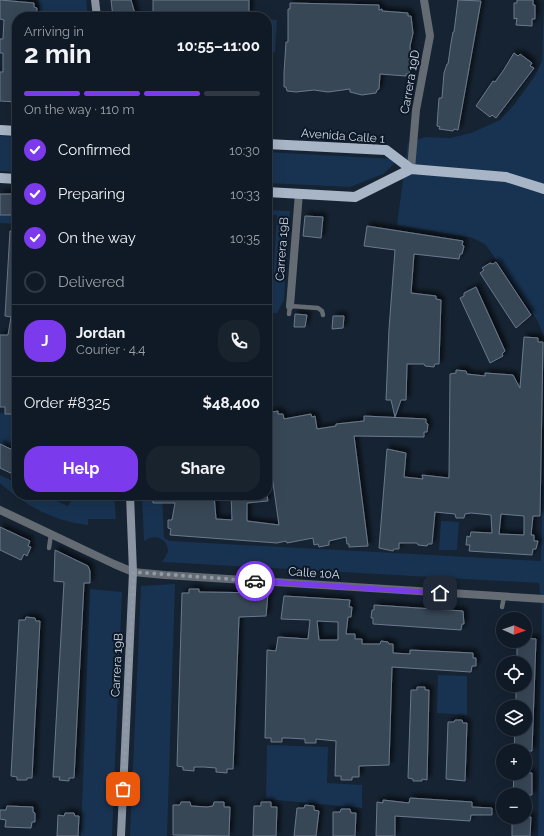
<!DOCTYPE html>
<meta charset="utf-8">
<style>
body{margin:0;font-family:Raleway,sans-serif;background:#19232e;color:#f1f3f6;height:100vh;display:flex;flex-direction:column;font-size:15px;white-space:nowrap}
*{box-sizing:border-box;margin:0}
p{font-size:13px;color:#9ca1a7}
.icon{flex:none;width:22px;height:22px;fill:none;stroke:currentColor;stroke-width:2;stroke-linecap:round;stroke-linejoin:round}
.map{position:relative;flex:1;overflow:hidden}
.drawer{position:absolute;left:12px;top:12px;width:260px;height:488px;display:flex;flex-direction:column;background:#101a26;border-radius:16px;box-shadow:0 4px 16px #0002,0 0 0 1px #303843}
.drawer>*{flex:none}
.needle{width:26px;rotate:92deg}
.controls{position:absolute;left:496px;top:612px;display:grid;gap:8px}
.controls a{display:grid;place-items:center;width:36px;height:36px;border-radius:50%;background:#101a26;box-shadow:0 4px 16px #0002,0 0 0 1px #303843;font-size:20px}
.pin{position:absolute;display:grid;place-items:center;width:34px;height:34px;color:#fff;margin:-17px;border-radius:8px;box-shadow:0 2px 6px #0006}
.courier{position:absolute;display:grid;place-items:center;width:40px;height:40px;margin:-20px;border:3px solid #7c3aed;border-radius:50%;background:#fff;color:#222;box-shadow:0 1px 5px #0007}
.overview em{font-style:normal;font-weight:700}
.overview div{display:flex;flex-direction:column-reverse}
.overview{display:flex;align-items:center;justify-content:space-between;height:68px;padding:0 12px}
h1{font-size:26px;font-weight:700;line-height:30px}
.bar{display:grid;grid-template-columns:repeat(4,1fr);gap:6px 4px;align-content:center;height:48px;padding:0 12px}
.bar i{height:5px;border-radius:3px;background:#303843}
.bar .current{background:#7c3aed}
.bar p{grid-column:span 4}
.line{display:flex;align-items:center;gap:10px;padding:0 12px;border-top:1px solid #303843}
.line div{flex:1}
.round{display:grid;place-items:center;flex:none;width:42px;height:42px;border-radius:16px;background:#19232e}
ol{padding:0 12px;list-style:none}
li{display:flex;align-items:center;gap:12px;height:44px}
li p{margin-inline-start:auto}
li .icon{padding:4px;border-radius:50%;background:#7c3aed;color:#fff;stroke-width:4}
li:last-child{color:#9ca1a7}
li i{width:22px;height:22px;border:2px solid #303843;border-radius:50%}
.primary-button{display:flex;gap:8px;margin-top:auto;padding:8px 12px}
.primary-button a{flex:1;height:46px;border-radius:16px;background:#7c3aed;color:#fff;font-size:16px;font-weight:700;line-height:46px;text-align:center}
.primary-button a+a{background:#19232e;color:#f1f3f6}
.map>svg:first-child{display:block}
.green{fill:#183351}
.building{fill:#384657;stroke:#6a798c;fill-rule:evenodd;filter:url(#shadow)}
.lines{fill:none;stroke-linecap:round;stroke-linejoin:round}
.lane{stroke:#646b73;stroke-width:4.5}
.street{stroke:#646b73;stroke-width:8}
.secondary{stroke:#8a94a2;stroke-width:8}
.primary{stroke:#a7b5c6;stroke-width:10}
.done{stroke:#909aa6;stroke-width:4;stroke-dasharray:0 7.2}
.route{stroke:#7c3aed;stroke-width:5}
.labels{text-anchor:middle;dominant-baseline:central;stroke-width:4;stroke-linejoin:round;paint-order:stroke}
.street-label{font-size:12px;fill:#d2dae4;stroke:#0d1928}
</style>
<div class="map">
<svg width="544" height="836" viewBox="0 0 544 836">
<defs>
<filter id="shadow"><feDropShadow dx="3.5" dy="-3.5" stdDeviation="2" flood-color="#0009"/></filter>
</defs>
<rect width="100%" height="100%" fill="#162332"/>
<g class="green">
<polygon points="38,0 86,0 88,17 41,17"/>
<polygon points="544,4 544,336 537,320 486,245 473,238 397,225 408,143 425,137 450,138 471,133 500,120 514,105 535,76 542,61"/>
<polygon points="267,19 277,20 275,52 267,51"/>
<polygon points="0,136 17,137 17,172 0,171"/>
<polygon points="267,152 393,159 394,164 383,174 350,187 267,183"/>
<polygon points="267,210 290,211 284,300 277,313 271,313 267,396 267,295 272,295 277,215 267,214"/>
<polygon points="0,215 17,215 17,224 0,223"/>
<polygon points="0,413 17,414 17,452 0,444"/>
<path d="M544,433V836H538L542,608L539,583L162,562L168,552C168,538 155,533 144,541L142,495H162L164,538L170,541L541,561Z"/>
<path d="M0,475L17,483V495H43L68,506L74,495H114L116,519H88V525C54,521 25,506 0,483Z"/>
<polygon points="441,521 459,522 457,550 439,550"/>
<polygon points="175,584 167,836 130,836 141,586"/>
<polygon points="90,589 122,592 112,836 81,836"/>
<polygon points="438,675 467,676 467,715 437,713"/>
<polygon points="267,745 328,747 327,783 362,785 362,808 266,799"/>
</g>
<g class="building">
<polygon points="0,0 34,3 34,7 37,8 36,17 17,17 17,102 0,101 0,72 3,72 3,53 0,53 0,39 3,39 4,20 0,19"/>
<polygon points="111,0 131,0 136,17 113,17"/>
<polygon points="153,0 249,0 249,14 246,14 246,17 156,17 155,14 153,14"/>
<polygon points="458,0 481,1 458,130 454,129 453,131 439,129 440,127 437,126 439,98 442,98 444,73 447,64 448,64 451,43 453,32 454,32"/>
<polygon points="517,0 533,0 533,5 535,5 535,19 532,19 532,26 516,25 517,18 514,19 514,3 517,3"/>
<polygon points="290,3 379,5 379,10 382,9 382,11 408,13 408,16 411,16 413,33 410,46 411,65 409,74 406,74 406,76 380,74 379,89 377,90 376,93 362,95 350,92 350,89 328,92 314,90 296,92 287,91 286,87 284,87 284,73 286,42 288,42 288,9 290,9"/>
<polygon points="514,53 518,56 520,54 532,63 530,66 534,68 496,118 492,115 490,117 476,106 493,81 495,82 503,71"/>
<rect x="0" y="194" width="17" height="21"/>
<polygon points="305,216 323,217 321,238 303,236"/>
<polygon points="367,226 463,241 462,245 464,246 462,254 460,254 459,259 414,254 411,293 436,296 436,299 441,300 439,364 435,364 434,367 425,366 424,364 407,364 406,400 401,400 395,417 391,400 386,400 389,329 395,250 364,246"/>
<polygon points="10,231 17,231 17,414 5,414 5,407 0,407 0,335 8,335 11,317 5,316"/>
<polygon points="496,262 531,315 516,328 480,273 484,270 482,268 490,263 493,264"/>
<polygon points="476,287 505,351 502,354 503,356 490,363 460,298 464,296 464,293"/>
<polygon points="295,314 307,315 305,327 294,327"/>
<polygon points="333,316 344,316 343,328 332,329"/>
<path d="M524,337L538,338V342H543L540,516H533L531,535H534V541H538L536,549H533L532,555L469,551L470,545H466L467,536L470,537L471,532L492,533L491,515L471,513L465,514L464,518H456L455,514L435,512L432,544H428L427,546L418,545L417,543H399V549H394L393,551L379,548L387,449L406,453L404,477L423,479L422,475L449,478L450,374L456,373V370L466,371L467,374L485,376V373L513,375L520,388ZM501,514L524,516V535L499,534Z"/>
<polygon points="278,411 278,414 283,414 284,419 311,414 312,417 315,416 317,429 336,426 336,424 364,421 364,416 426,419 426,423 428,424 427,432 424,432 424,437 354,436 368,546 349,547 349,544 347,544 346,537 329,541 329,545 319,547 318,544 314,545 313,538 287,543 286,541 277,543 170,535 171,529 168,528 168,520 172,520 175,503 153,503 153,495 214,495 216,519 232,520 231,495 267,495 268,501 247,503 247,521 279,525 267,441 267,413"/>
<polygon points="0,444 17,452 17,476 0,468"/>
<polygon points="0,527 30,541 28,546 31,547 27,556 24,554 21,560 0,550"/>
<polygon points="55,550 88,566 90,571 90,583 84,583 74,778 69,778 69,781 59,780 60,777 53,777 64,582 54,581"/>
<polygon points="189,589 199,589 199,592 268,593 266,616 239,617 233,769 227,769 227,773 216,772 216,768 204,767 194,767 194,771 183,770 183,767 177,766 182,593 189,593"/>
<path d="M284,596L350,600L349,607H352L351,617H348L346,634H355V639H362V644H380L381,641L388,642L389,644H393V653L410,654V650L473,653V658H476V666H472L471,672L392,667L389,765L359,766V777H352V780H341V776H335L336,741L316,739V743H305V739L288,738H282V742H271V738H265L267,650L276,651L278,637L308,639L310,620L281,619ZM317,621L338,622V640H319Z"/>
<polygon points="374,605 463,611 464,624 462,624 461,630 373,624 373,618 371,618 372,610 374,610"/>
<polygon points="26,617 35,618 36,621 40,621 32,778 27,778 27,780 17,780 17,777 11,776 19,620 25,620"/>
<polygon points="525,638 536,639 532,751 514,751 515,729 525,729 525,707 516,707 516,685 525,685 525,663 517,663 517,641 525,641"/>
<polygon points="417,687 425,687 425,690 429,690 427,780 422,779 422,781 413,781 413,779 408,778 411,690 417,690"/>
<polygon points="455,720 462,720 463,723 467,723 465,781 446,779 448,722 454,722"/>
<polygon points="514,773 532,773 532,795 513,795"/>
<polygon points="410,798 472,802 472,807 492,808 492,815 471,815 470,821 395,816 395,836 376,836 377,802 383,803 383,800 409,803"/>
<polygon points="181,802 190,802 191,806 207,807 213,806 214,802 224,802 224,807 230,807 229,836 173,835 173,805 180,805"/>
<polygon points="261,802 271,802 271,807 277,807 276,836 253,836 254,806 261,806"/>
<polygon points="305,805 314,806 314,810 319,811 316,836 294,836 297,808 304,808"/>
<polygon points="7,806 33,807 33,812 35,813 35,822 32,822 31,828 5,827 6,820 0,819 0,810 6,810"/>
<polygon points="341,809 350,809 351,813 356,813 355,836 333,836 333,812 340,812"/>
<polygon points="65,813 74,813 75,816 79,816 78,836 57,836 58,815 64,816"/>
<polygon points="512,817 531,817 530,836 512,836"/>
</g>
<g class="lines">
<g class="lane">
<polyline points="289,314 290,306 318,308 322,311 323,315"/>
<polyline points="49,548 51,534"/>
<polyline points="502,607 504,597"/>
</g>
<g class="street">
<polyline points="411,169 416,110 430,36 424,0"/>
<polyline points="290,306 299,193"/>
<polyline points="0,510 114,564 133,572 165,575 544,599"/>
</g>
<g class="secondary">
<polyline points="95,0 97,17"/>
<polyline points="121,836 133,572 130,495"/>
</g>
<g class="primary">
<polyline points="0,130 17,131"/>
<polyline points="267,144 386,150 411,169"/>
<polyline points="0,178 17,179"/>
<polyline points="267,192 355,197 411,169 506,177 544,189"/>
</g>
</g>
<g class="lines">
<polyline class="done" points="123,789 134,572 255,581"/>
<polyline class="route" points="255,581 440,593"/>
</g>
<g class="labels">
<g class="street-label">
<text transform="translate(410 82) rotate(-80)">Carrera 19D</text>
<text transform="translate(343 136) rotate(4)">Avenida Calle 1</text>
<text transform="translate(282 249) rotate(-86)">Carrera 19B</text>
<text transform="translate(314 573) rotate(4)">Calle 10A</text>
<text transform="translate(117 665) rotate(-87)">Carrera 19B</text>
</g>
</g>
</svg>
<div class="controls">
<a><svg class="needle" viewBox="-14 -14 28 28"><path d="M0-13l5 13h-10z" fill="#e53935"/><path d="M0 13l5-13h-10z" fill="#9ca1a7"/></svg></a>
<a><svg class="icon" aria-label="locate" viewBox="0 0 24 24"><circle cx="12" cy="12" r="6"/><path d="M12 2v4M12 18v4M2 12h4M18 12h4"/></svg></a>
<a><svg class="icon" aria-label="layers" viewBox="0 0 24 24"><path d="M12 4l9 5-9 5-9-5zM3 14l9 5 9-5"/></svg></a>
<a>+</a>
<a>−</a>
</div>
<div class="pin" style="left:123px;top:789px;background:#ea580c"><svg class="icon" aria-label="bag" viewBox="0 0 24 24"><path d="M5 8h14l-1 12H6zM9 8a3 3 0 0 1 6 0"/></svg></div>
<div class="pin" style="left:440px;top:593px;background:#1f2937"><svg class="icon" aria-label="home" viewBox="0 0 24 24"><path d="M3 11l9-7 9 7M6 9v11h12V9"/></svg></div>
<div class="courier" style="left:255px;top:581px"><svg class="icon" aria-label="car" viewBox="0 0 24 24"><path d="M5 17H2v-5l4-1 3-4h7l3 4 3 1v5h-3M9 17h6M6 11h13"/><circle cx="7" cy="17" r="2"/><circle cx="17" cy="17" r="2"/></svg></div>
<section class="drawer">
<div class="overview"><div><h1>2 min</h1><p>Arriving in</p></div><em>10:55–11:00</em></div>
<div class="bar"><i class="current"></i><i class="current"></i><i class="current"></i><i></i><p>On the way · 110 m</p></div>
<ol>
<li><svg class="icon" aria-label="check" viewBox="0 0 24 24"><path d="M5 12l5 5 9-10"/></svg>Confirmed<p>10:30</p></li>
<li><svg class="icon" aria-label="check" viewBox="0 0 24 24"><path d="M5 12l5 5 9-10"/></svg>Preparing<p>10:33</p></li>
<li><svg class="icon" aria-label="check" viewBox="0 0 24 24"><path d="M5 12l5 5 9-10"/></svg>On the way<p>10:35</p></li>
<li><i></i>Delivered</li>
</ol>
<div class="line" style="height:72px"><b class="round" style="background:#7c3aed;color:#fff">J</b><div><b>Jordan</b><p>Courier · 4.4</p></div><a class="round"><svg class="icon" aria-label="phone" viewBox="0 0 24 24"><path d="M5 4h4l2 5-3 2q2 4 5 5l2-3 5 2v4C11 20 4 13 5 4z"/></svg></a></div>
<div class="line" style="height:52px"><div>Order #8325</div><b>$48,400</b></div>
<div class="primary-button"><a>Help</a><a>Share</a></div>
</section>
</div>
